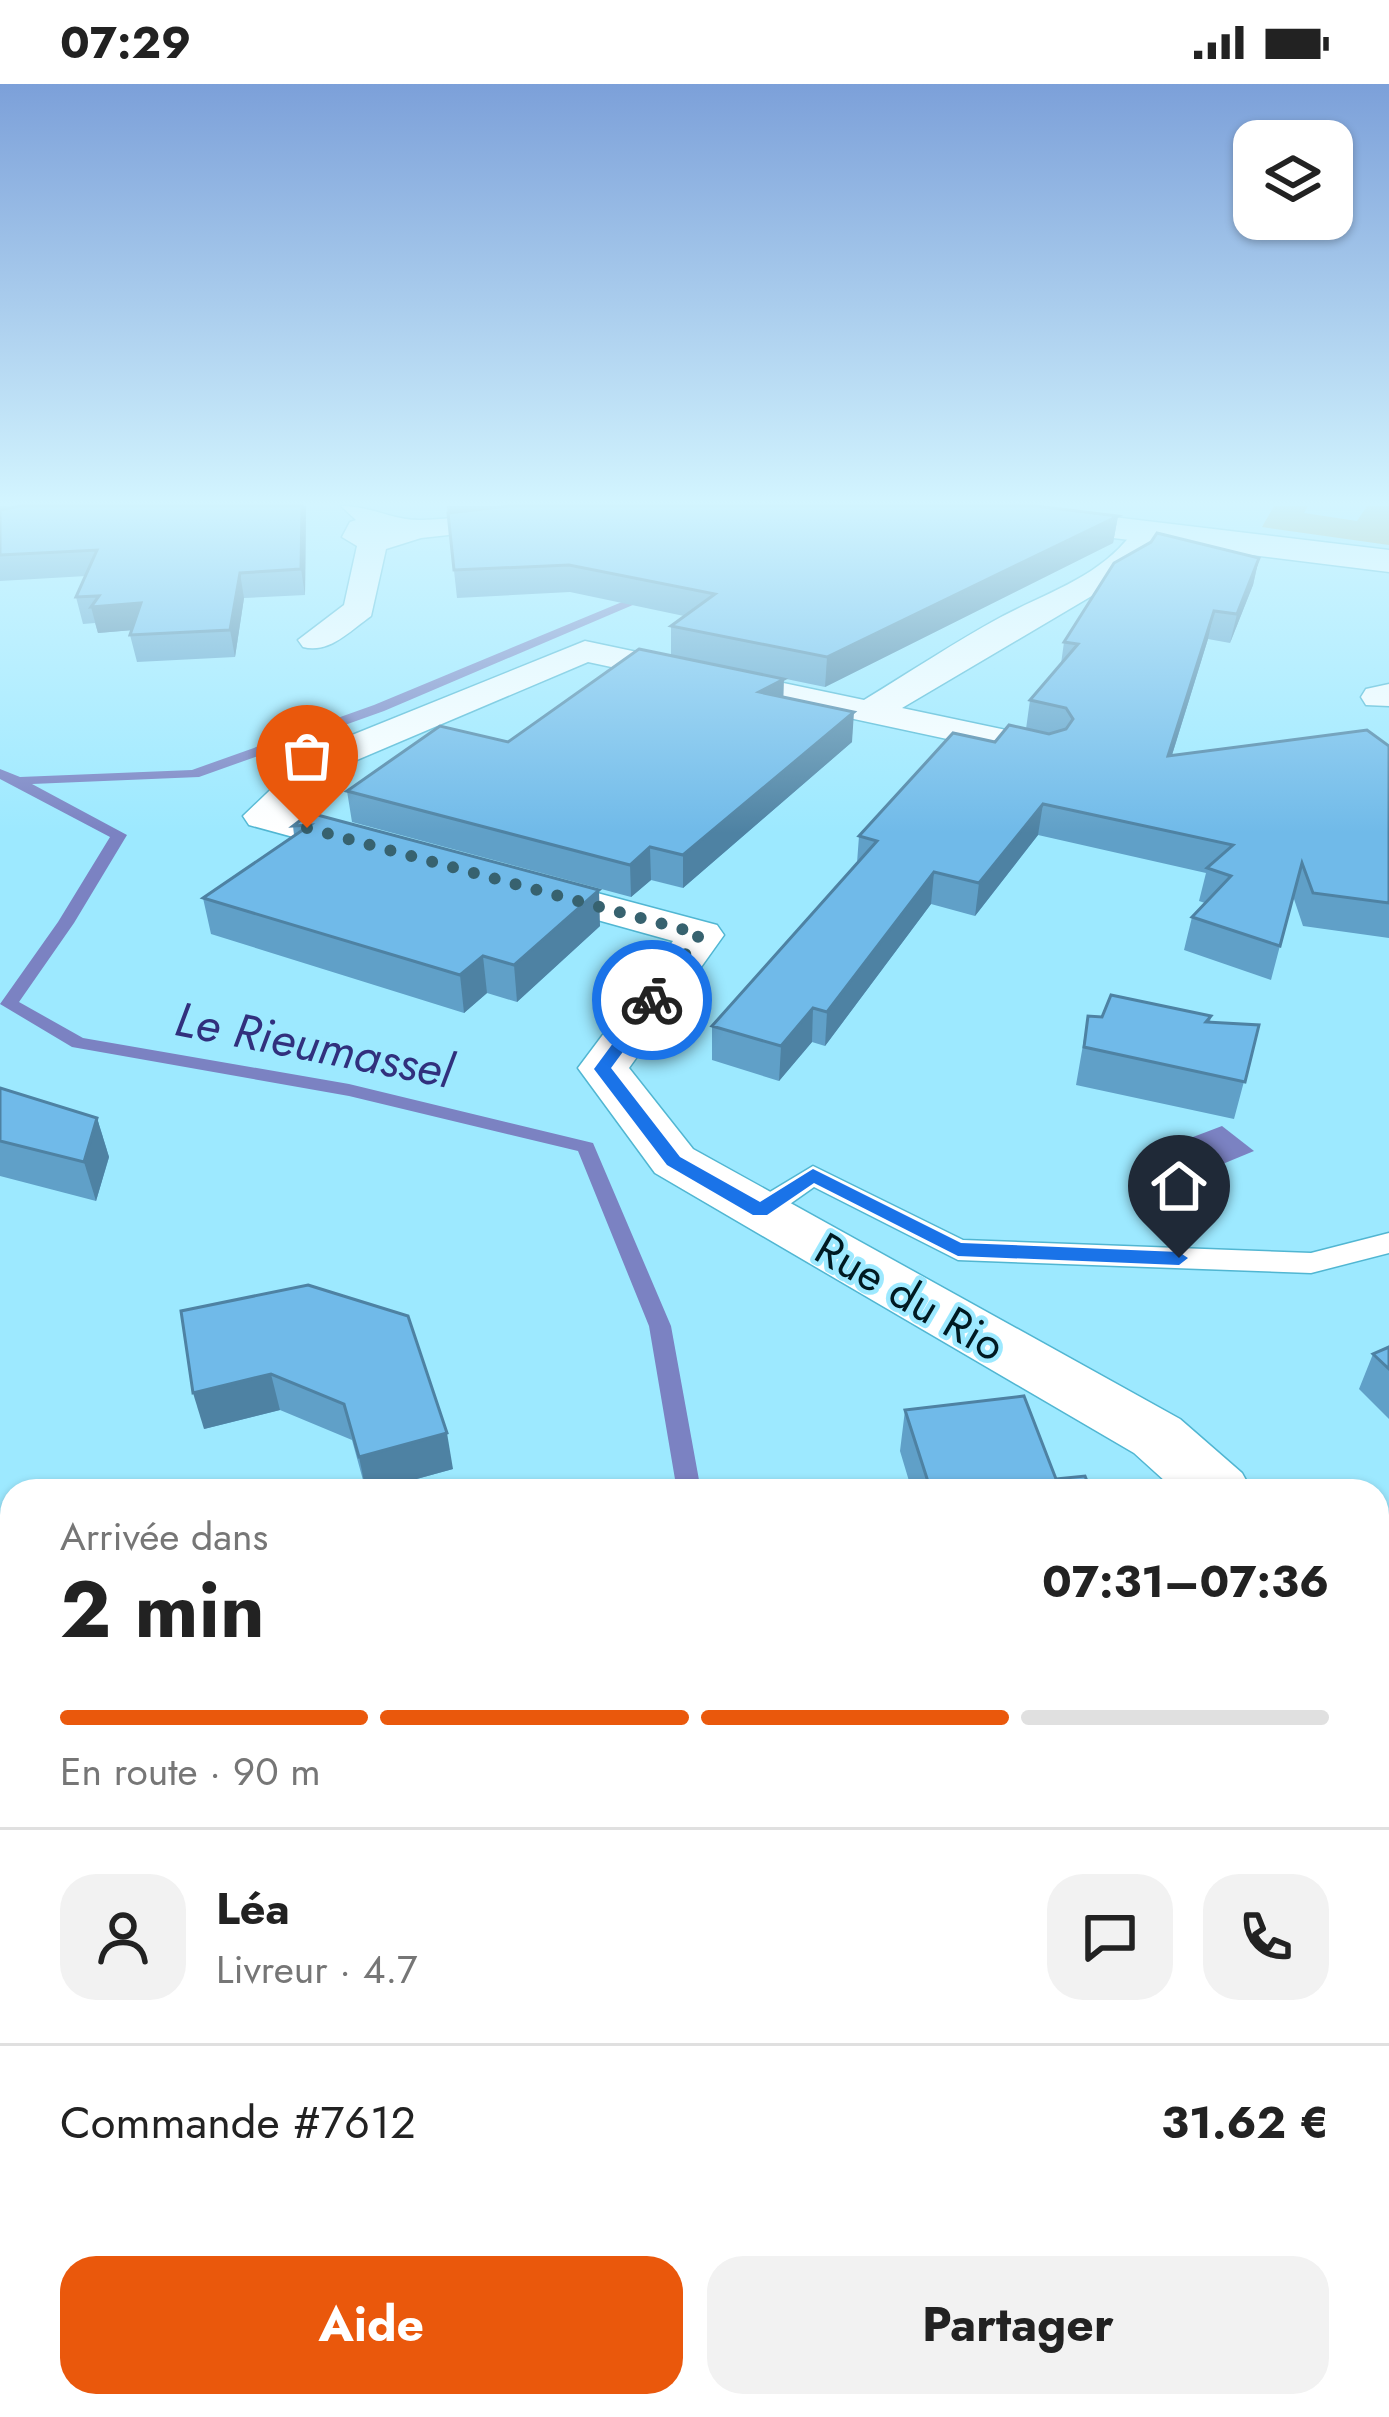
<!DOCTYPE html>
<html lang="fr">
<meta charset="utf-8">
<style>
body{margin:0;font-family:Jost,sans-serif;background:#f2f2f2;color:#222;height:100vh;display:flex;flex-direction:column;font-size:45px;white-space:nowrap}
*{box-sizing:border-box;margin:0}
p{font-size:39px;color:#767676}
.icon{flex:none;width:66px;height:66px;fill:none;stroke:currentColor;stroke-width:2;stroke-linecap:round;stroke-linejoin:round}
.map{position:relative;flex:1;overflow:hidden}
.drawer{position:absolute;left:0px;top:1395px;width:1389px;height:939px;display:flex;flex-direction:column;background:#fff;border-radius:36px 36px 0 0;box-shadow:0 3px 9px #0004}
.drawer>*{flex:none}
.controls{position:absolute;left:1233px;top:36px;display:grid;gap:24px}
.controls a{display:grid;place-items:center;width:120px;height:120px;border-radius:24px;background:#fff;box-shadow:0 3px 9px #0004;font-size:60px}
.pin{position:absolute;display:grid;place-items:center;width:102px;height:102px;color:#fff;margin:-123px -51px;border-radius:50% 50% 50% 0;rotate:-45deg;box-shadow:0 0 12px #0007}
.pin .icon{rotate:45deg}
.courier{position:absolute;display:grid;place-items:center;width:120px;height:120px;margin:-60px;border:9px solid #1a73e8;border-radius:50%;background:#fff;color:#222;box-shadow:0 3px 15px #0007}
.overview em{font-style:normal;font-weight:700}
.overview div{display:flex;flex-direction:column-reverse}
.overview{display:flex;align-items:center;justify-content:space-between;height:204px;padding:0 60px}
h1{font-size:78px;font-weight:700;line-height:90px}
.bar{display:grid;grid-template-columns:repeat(4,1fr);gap:18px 12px;align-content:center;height:144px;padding:0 60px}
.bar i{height:15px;border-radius:9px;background:#e0e0e0}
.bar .current{background:#ea580c}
.bar p{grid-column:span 4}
.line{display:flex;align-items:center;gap:30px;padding:0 60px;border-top:3px solid #e0e0e0}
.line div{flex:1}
.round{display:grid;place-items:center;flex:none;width:126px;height:126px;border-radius:36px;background:#f2f2f2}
.button{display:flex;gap:24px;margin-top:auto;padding:24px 60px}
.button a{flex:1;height:138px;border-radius:36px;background:#ea580c;color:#fff;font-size:48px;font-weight:700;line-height:138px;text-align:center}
.button a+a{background:#f2f2f2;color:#222}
.status{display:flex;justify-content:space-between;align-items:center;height:84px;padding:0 60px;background:#fff;direction:ltr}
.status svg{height:33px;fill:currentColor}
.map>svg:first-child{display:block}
.green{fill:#b6ac77}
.water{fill:#7b82c2}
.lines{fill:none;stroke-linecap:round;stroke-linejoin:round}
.stream{fill:#7b82c2;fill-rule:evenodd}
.service-casing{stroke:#51b6d2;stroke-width:3}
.minor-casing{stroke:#51b6d2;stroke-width:3}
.tertiary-casing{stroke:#51b6d2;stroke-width:3}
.service{fill:#fff;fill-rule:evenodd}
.minor{fill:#fff;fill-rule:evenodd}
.tertiary{fill:#fff;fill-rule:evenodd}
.wall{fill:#60a0c8}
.shaded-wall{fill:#4e82a3}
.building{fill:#70bae9;stroke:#4e82a3;stroke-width:3}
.route{fill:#1a73e8}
.done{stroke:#37626f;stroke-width:12;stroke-dasharray:0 21.6}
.labels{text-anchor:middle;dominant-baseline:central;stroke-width:9;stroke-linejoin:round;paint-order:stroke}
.street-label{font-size:45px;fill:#001a22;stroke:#9de9ff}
.water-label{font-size:48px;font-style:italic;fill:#31307d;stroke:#9de9ff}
</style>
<div class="status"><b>07:29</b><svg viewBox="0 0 49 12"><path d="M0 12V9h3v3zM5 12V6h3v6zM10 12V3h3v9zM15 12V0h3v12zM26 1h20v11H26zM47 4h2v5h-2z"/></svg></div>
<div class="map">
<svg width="1389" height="2333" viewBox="0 0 1389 2333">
<rect width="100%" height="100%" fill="#9de9ff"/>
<polygon class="green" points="1274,422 1308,422 1304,429 1357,437 1367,422 1389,422 1389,461 1262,443"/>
<polygon class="water" points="1222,1042 1254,1067 1184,1096 1151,1069"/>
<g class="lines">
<g class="stream">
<polygon points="651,506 661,509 384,627 199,693 32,700 127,751 74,839 19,918 83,954 349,1000 593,1059 671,1242 701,1407 677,1407 649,1242 578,1067 349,1012 72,963 0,920 58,838 110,753 0,695 0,685 20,693 192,686 374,621"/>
<polygon points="784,2322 826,2322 831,2333 789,2333"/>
</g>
<defs>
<polygon id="service" points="813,1082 963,1156 1311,1169 1389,1149 1389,1169 1311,1189 958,1176 814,1103 770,1134 750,1134 745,1127 750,1120"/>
<g id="minor">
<path d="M341,422C373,422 393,437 422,436C475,434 527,422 580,422L576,428L531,442L421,454L386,465L371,532C350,547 329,570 303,563L298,556L344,521L357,462L342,453L350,438L356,436Z"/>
<path d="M1149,438L1164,447L1144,481L902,624L1058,657L1064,665L1058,673L1045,676L588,578L338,684L292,727L382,751L388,760L382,769L367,772L352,769L249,741L243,732L310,668L585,557L864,616C910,588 955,558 1001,533C1054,505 1104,492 1138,441Z"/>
<polygon points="1389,600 1389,622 1366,621 1361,613 1366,605"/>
<polygon points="526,790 717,841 724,851 629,984 693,1065 1180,1335 1242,1389 1252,1407 1176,1407 1134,1369 655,1089 578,984 673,857 511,812 504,803 511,794"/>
<polygon points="1377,1498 1389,1500 1389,1558 1377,1556"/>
</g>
<polygon id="tertiary" points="919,422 1021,422 1389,466 1389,488 935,432"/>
</defs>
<use href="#service" class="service-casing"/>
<use href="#minor" class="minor-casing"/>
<use href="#tertiary" class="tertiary-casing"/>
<use href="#service" class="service"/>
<use href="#minor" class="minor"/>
<use href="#tertiary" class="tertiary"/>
</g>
<g class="wall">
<polygon points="0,422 9,422 4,425 20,422 306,422 305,511 244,514 235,573 137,578 130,551 132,546 98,549 95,539 83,540 76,513 86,492 0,497"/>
<polygon points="447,422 1036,422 1118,432 1113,459 825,603 671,571 671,542 684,532 570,508 457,514"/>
<polygon points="1259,474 1253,501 1230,559 1208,555 1172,671 1389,662 1389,854 1303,842 1293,812 1271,896 1184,866 1192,833 1205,819 1199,817 1206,789 1038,751 975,832 931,820 825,962 812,958 779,997 712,976 712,942 857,779 859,752 995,658 1026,645 1030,616 1061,580 1064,558"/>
<polygon points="784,613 852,658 683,804 651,796 631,813 352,738 347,707 508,658"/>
<polygon points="310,729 600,842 517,918 487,909 464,929 211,850 203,814 294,751 293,742"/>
<polygon points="1088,932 1211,932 1210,938 1259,941 1234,1035 1076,1001"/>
<polygon points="0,1004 97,1034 109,1073 96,1117 0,1092"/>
<polygon points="308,1201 453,1385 373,1407 366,1407 352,1356 280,1326 204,1345"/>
<polygon points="1389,1263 1389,1335 1359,1305 1373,1270"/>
<polygon points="905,1326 1056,1395 1091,1407 912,1407 900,1367"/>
</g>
<g class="shaded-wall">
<polygon points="302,422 306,422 305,511 301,485"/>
<polygon points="447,422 519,422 448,430"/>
<polygon points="1118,432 1113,459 825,603 827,573"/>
<polygon points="1259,474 1253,501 1230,559 1237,530"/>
<polygon points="240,489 244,514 235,573 230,546"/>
<polygon points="141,519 146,545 98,549 91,523"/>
<polygon points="1214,527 1208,555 1162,703 1168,672"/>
<polygon points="784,595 783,625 759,608"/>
<polygon points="854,628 852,658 683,804 683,771"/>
<polygon points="1043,720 1038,751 975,832 979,799"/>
<polygon points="650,763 651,796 631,813 630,781"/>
<polygon points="934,788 931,820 825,962 827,928"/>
<polygon points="599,806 600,842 517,918 514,881"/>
<polygon points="483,872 487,909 464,929 460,891"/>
<polygon points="813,924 812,958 779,997 781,962"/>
<polygon points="97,1034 109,1073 96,1117 84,1078"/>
<polygon points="271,1290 280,1326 204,1345 193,1309"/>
<polygon points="447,1349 453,1385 373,1407 366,1407 359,1373"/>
<polygon points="12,2311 12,2322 92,2322 51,2333 0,2333 0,2315"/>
</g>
<g class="building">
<polygon points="20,422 302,422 301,485 240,489 230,546 130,551 141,519 91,523 99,512 76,513 97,466 0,471 0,426"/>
<polygon points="509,422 1036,422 1118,432 827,573 671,542 715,510 569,481 454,486 448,429"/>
<polygon points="1157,449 1259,474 1237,530 1214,527 1168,672 1367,646 1389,662 1389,819 1313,809 1302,779 1280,862 1192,833 1231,792 1207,784 1233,761 1043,720 979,799 934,788 827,928 813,924 781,962 712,942 877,757 859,752 953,649 995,658 1009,641 1049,650 1066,645 1073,635 1066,624 1030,616 1078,560 1064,558 1114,479 1151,458"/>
<polygon points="639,565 784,595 759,608 854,628 683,771 650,763 630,781 347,707 440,642 508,658"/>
<polygon points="310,729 599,806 514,881 483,872 460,891 203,814 310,741 293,742"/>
<polygon points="1111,911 1211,932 1206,938 1259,941 1245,998 1084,963 1088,932 1102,933"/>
<polygon points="0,1004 97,1034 84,1078 0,1057"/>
<polygon points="308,1201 408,1232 447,1349 359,1373 344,1320 271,1290 193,1309 181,1227"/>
<polygon points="1389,1263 1389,1285 1373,1270"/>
<polygon points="1024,1312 1056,1395 1085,1392 1091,1407 931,1407 905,1326"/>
<polygon points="1377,2016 1389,2023 1389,2090 1377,2128"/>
<polygon points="12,2073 12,2311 0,2315 0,2164 7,2162"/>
</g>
<linearGradient id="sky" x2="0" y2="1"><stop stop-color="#7ca0d9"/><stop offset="0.56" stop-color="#d3f5ff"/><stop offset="1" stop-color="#d3f5ff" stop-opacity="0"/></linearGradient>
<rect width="1389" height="749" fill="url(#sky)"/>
<polygon class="route" points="647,913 661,916 611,984 680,1073 760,1118 813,1085 961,1159 1179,1168 1188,1174 1179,1181 958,1172 814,1099 767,1131 753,1131 667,1081 594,985"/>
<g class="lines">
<polyline class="done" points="307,744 700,850 652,916"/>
</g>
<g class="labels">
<g class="street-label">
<text transform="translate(910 1213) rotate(30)">Rue du Rio</text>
</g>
<g class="water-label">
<text transform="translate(314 961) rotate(11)">Le Rieumassel</text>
</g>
</g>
</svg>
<div class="controls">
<a><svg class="icon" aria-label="layers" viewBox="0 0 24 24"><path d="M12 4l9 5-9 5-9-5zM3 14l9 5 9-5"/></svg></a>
</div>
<div class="pin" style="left:307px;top:744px;background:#ea580c"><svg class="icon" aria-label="bag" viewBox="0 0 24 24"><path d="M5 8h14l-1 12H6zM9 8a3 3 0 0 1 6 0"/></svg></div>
<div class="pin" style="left:1179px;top:1174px;background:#1f2937"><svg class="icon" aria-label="home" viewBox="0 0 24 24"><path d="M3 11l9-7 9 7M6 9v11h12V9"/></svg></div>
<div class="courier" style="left:652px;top:916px"><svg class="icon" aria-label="bike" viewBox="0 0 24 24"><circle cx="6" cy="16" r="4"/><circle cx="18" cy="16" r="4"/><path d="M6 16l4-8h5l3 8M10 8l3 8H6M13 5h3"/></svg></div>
<section class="drawer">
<div class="overview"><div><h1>2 min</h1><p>Arrivée dans</p></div><em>07:31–07:36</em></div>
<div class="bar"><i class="current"></i><i class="current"></i><i class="current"></i><i></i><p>En route · 90 m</p></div>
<div class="line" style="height:216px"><a class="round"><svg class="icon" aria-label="person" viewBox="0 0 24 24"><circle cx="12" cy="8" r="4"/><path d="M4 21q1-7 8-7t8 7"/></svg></a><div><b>Léa</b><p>Livreur · 4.7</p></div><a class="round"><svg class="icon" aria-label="chat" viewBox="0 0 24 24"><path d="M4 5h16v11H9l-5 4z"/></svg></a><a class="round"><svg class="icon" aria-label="phone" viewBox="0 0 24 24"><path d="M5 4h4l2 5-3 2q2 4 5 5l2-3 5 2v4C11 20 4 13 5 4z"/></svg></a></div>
<div class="line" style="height:156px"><div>Commande #7612</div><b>31.62 €</b></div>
<div class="button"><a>Aide</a><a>Partager</a></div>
</section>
</div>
